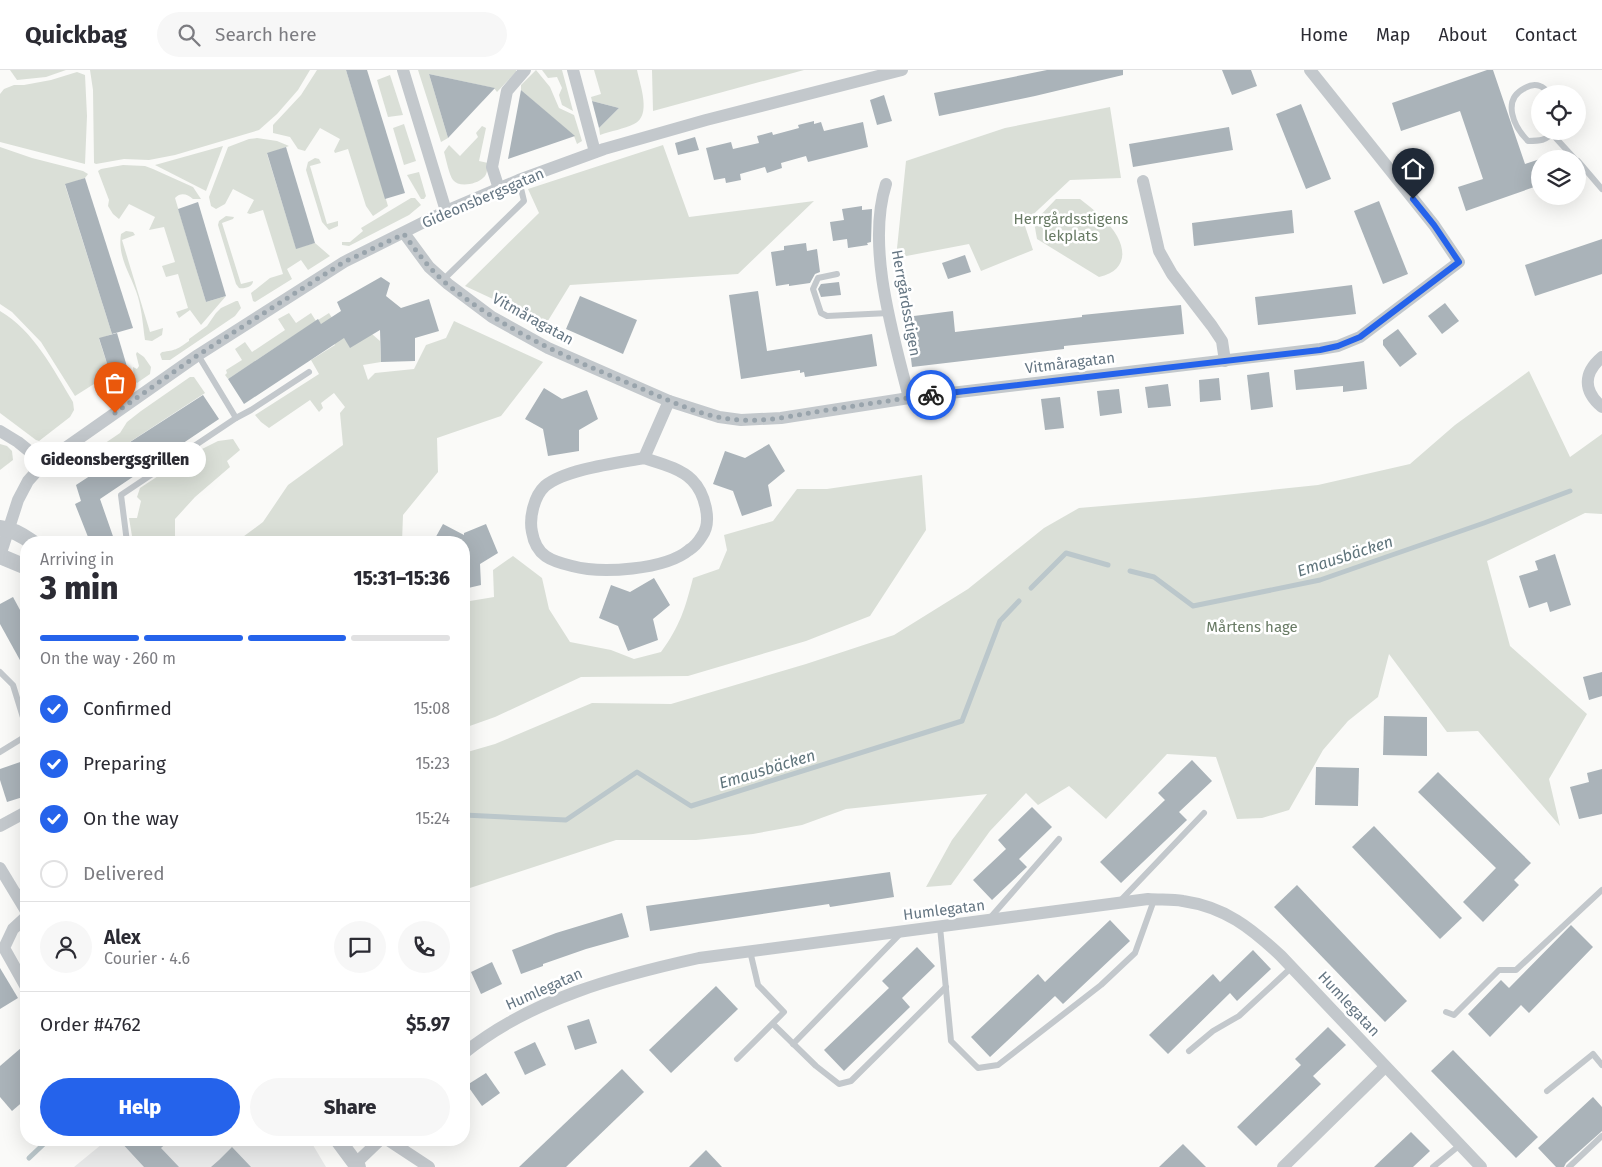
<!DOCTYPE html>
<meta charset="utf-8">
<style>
body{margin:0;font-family:"Fira Sans",sans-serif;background:#f7f7f7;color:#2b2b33;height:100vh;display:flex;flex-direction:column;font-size:19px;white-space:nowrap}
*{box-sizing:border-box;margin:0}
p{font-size:16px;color:#7c7c81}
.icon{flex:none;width:28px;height:28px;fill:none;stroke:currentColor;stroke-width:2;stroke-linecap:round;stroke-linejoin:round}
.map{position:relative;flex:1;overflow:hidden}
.side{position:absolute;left:20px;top:466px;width:450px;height:610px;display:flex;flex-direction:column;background:#fff;border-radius:20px;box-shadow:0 5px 20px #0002}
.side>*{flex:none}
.fabs{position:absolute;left:1531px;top:15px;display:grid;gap:10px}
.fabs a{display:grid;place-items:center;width:55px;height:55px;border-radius:50%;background:#fff;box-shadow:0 5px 20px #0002;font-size:25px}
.pin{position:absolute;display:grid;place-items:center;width:42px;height:42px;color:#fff;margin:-51px -21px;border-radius:50% 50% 50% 0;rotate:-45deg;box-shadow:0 0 5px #0007}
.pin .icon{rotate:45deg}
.courier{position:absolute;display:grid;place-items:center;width:50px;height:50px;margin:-25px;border:4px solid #2563eb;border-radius:50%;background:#fff;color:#222;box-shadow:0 1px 6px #0007}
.bubble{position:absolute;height:35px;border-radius:18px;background:#fff;box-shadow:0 5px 20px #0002;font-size:16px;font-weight:800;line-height:35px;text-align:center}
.summary em{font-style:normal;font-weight:800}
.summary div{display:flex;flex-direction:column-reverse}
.summary{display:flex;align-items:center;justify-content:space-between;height:85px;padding:0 20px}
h1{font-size:32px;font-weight:800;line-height:38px}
.bar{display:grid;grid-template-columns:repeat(4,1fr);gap:8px 5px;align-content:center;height:60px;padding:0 20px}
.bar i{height:6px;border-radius:4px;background:#e1e1e2}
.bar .on{background:#2563eb}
.bar p{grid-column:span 4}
.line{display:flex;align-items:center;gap:12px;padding:0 20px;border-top:1px solid #e1e1e2}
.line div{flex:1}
.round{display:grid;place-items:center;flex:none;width:52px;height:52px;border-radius:26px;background:#f7f7f7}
ol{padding:0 20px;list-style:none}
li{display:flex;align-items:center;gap:15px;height:55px}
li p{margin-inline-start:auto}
li .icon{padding:5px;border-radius:50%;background:#2563eb;color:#fff;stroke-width:4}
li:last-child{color:#7c7c81}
li i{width:28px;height:28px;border:2px solid #e1e1e2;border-radius:50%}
.button{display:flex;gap:10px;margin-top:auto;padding:10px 20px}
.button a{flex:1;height:58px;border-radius:30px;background:#2563eb;color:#fff;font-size:20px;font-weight:800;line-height:58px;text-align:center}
.button a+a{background:#f7f7f7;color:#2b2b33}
header{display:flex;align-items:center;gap:30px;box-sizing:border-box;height:70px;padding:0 25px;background:#fff;border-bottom:1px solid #e1e1e2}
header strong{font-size:24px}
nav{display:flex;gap:28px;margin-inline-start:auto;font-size:18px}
.search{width:350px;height:45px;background:#f7f7f7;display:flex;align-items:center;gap:12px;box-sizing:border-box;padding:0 18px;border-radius:28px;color:#7c7c81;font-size:19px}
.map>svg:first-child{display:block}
.built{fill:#e8e9e9}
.green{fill:#dadfd7}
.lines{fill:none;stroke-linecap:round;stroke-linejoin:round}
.stream{stroke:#bbc7cb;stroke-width:5}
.building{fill:#aab3b9}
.service{stroke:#c3c8cc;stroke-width:6}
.minor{stroke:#c3c8cc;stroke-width:12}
.tertiary{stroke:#c3c8cc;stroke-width:16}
.done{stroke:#99a4ac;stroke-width:5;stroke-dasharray:0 9}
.route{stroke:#2563eb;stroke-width:6}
.labels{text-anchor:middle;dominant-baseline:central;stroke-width:5;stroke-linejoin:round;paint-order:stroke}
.street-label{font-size:15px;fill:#657683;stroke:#fff}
.park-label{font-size:15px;fill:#687a64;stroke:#fff}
.water-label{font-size:16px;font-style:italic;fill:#60757c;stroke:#fff}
</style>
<header>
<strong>Quickbag</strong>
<div class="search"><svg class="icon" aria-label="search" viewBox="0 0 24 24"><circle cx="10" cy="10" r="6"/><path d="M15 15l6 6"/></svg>Search here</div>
<nav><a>Home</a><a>Map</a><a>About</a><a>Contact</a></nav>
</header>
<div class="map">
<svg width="1602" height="1097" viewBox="0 0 1602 1097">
<rect width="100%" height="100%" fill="#fafaf8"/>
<polygon class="built" points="107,1070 310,1070 326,1097 74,1097"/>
<g class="green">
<polygon points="10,0 66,0 46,7 17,10"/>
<polygon points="90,0 310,0 298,20 277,44 259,60 175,85 149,90 124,89 96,94 94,93 93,20"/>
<polygon points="317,0 346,0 388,136 373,146 366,136 348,79 335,83 334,81 340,69 320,58 305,81 298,79 290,67 273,63 273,55 301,25"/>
<polygon points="418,0 516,0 516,2 497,22 494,18 429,4 448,68 441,72"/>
<polygon points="536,0 550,17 559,38 574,45 582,71 577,74 574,66 521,20 521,15"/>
<polygon points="542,0 562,0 573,41 562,35 559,25 562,18 557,7 548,8"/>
<path d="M594,0H637C640,15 652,46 634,54C624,59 611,61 600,65L599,58L619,38L592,31L591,27L601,24Z"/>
<polygon points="652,0 804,0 653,41"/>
<polygon points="77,2 85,5 87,46 85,94 0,72 0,24 4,19 14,15 24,15 51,10"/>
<polygon points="390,5 403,45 388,47 377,10"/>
<polygon points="1110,37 1121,108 1070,110 1024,153 1033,180 981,201 969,174 896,188 906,91 1005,58"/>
<polygon points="404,54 416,91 404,95 393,58"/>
<path d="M482,56L486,58L479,91L488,93C487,98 488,104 483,108C477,114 459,118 453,110C449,105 446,89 444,82L449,75L460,86L478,67L476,63Z"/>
<polygon points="257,68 277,71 289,76 267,84 296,178 315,173 330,186 308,200 301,190 287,199 292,209 255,232 253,231 251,223 270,208 283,204 263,140 250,144 247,143 254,130 233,119 225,134 216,139 211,136 209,127 228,77 249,69"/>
<polygon points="663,75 689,147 814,131 738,204 570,215 546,254 465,216 539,143 528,119"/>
<polygon points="223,76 206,121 155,95"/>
<polygon points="0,77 32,88 83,101 88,104 85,108 65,115 112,264 99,269 111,306 120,306 119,314 114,320 109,313 99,320 94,314 75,326 41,272 12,242 0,234"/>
<polygon points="315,88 319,89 321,93 310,96 327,154 338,151 338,156 329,160 322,152 306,100 308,92"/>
<path d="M123,95L145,96L153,99L193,117L201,129H193C187,124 181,122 175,128L206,232L226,226L201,255L190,240L179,248L176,242L188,238L178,204L166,207L162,196L175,192L164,157L149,160L155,147L129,134L119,149L113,144L108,136L109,130L98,101L101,99Z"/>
<polygon points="419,102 426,126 424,129 421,129 407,105"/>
<polygon points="411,128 415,128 421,135 409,145 349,176 342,175 342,172 350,172 363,161 361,158"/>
<path d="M1056,129H1080C1092,138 1110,153 1117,166C1128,186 1122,202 1099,207L1037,169L1034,152Z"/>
<path d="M226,146L234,147L233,149L222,153L241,214L253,211C253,217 244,219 239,218L236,214L218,155L219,151Z"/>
<path d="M126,161L133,162L135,165L122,170L150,262L163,258L162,265L152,271L145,270C143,256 142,241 138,227C132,206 117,188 121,164Z"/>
<path d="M236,231H238L241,238L235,246L170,290H162L160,284L162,282C176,280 176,280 189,271V269L207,256L216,243L221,238Z"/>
<path d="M0,241C34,261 53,299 73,332L74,340L70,347L39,371L36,370L0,343Z"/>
<polygon points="289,243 296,253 311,243 316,251 228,309 225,305 227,303 226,300 242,290 235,279 245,272 252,282 285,260 278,249"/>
<polygon points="329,243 350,277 372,264 380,271 381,292 363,295 368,310 375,303 414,299 426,275 446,268 454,251 543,292 501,346 437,368 438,402 403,445 402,472 236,472 263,452 288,415 343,375 340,343 345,337 334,323 321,333 323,338 319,342 310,330 269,358 261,352 255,345 319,304 311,290 335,275 318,250"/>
<polygon points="137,282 144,287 151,297 150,304 137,313 134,310 133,297 137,299 139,296 136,284"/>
<polygon points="1529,301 1570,387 1602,364 1602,444 1585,443 1487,491 1510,576 1587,644 1549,709 1560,756 1478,661 1447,662 1389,584 1378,627 1348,651 1323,680 1289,740 1262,748 1237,749 1216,687 1167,684 1106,749 1069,716 1038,735 1026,723 990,761 951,815 926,817 952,770 987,724 846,739 802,755 753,764 696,770 616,770 464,820 464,683 495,674 592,633 671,634 806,594 894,565 968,519 1044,458 1079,438 1196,428 1318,415 1410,394 1455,355"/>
<polygon points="190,307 194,307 205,323 99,392 92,382 120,363 127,352 141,341"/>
<polygon points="233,369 240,380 227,391 230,397 195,427 175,449 175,472 133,472 129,448 137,448 141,431 137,427 140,418 190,385 218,371"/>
<polygon points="0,374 7,376 12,381 13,390 0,400"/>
<path d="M922,405L926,460L870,546L806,571L688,606L581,607L495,647L464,658V532L494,527L493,500L513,486L542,508L549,539L570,572L611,580L634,589L661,582C680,556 685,539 693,508L719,499L727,480L724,465L773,451L797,419H827Z"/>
</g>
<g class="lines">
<g class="stream">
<polyline points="1130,501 1154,507 1193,536 1320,510 1484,453 1570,421"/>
<polyline points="1031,518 1066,483 1108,495"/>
<polyline points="464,745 566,750 637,702 691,736 962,651 1000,551 1019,531"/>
<polyline points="29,1088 48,1070"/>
</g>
</g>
<g class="building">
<polygon points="346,0 367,0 405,123 385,129"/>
<polygon points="1047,0 1123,0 1123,5 1035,26 939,46 934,23"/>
<polygon points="1222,0 1251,0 1257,16 1232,25"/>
<polygon points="1487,0 1493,0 1525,94 1540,89 1540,115 1466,141 1458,117 1483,109 1460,41 1401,61 1392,33"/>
<polygon points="429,4 495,18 448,68"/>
<polygon points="521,20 575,66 508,89"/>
<polygon points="884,25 892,51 877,55 870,30"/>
<polygon points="592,31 619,38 599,58"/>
<polygon points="1301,34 1331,109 1306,119 1276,44"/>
<polygon points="814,51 814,54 821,52 824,61 863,52 868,77 808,92 806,86 781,93 782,98 767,103 765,97 740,104 741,110 726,113 725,108 714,110 706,78 731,72 733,79 759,73 757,66 772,62 773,65 799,58 798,55"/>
<polygon points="1229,57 1233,80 1133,97 1129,74"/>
<polygon points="695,67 699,80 678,85 675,73"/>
<polygon points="286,77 315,173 296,179 267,83"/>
<polygon points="85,108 133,258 112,264 65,114"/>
<polygon points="1379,131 1408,204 1383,214 1354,141"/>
<polygon points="198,132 226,226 206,232 178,139"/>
<polygon points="862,136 862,140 872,139 871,172 867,173 868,175 848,178 847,169 833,171 830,152 844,150 842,139"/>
<polygon points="1292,140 1294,163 1194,176 1192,153"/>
<polygon points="1602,169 1602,204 1535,226 1525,195"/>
<polygon points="806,173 807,181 817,179 820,202 815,204 810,213 789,216 789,214 776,216 771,182 784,180 784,176"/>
<polygon points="965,185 971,202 948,209 942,193"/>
<polygon points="381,207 390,213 386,226 401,238 429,229 439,261 415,268 415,291 381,292 380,260 350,278 344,268 244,334 228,309 318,249 321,254 341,241 337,232"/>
<polygon points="839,212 841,225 821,227 818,219 821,214"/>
<polygon points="1352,215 1356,244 1258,255 1255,227"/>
<polygon points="758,221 767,281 872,264 877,296 805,307 804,302 800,303 800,300 741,309 729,225"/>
<polygon points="580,226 637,250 623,284 566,259"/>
<polygon points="1445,233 1459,251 1442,264 1428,246"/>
<polygon points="1181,235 1184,264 1064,276 1064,279 912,297 906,247 953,241 955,262 1082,247 1082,245"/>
<polygon points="1398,259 1417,284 1400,297 1383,275 1383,270"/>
<polygon points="117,263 128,300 111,306 99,268"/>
<polygon points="1364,291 1367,319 1343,322 1343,316 1296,320 1294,300"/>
<polygon points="1269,302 1273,337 1251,340 1247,305"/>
<polygon points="1219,308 1221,330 1200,332 1199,310"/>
<polygon points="1168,314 1171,336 1148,338 1145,317"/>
<polygon points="544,318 562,329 587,320 598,349 579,360 579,381 548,386 543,359 525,349"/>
<polygon points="1119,319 1122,343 1100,346 1097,321"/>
<polygon points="203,325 219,349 100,429 115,472 90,472 75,434 81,431 76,415 99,400 96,394"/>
<polygon points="1060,327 1064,358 1045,360 1041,329"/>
<polygon points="769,374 785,401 768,415 772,436 742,446 733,421 713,414 725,381 745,388"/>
<polygon points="443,454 464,465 464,463 486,454 498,483 480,494 481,515 464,519 464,472 433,472"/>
<polygon points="1555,484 1571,535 1550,542 1547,532 1529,538 1519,506 1538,500 1535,491"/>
<polygon points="654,508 670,535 653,549 658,570 628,581 618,556 599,548 611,515 630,522"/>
<polygon points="13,527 26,551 26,601 0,554 0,534"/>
<polygon points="1602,602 1602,626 1589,630 1583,607"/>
<polygon points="1384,646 1427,647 1427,686 1383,685"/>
<polygon points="26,690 26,726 7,732 0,710 0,699"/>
<polygon points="1192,690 1212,711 1179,742 1187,750 1121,813 1100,792 1165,730 1158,723"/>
<polygon points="1316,697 1359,698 1358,736 1315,735"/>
<polygon points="1602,699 1602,744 1579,749 1570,717 1589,712 1587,703"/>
<polygon points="1438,702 1531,793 1514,810 1519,815 1483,852 1463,832 1496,798 1418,722"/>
<polygon points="1032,737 1052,757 1019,789 1027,797 992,830 973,810 1006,779 998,770"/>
<polygon points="1374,756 1462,848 1440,869 1352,777"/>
<polygon points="890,802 894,827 830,837 829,834 650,861 646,836"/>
<polygon points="1297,815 1407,931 1385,952 1274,837"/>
<polygon points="622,843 629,867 586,879 543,894 543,896 521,904 512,880 556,863"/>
<polygon points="1110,850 1130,871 1063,934 1055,926 990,987 971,967 1038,904 1045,912"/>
<polygon points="1571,855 1593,877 1529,943 1521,935 1490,967 1468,944 1501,910 1509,918"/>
<polygon points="917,877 935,896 902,928 910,937 844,1001 824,980 889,918 882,911"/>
<polygon points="1253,880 1271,899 1237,931 1230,923 1168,984 1149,965 1213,904 1220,912"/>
<polygon points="492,892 502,914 481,924 471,902"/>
<polygon points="0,898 18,928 0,939"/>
<polygon points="716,916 738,939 671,1003 649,980"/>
<polygon points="589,949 597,973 575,980 567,956"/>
<polygon points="1328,957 1346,975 1313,1006 1321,1014 1256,1076 1237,1057 1301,995 1295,989"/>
<polygon points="535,972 546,995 525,1005 514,982"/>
<polygon points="21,978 26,985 26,1029 12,1041 0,1027 0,996"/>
<polygon points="1453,980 1538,1067 1516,1088 1431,1001"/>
<polygon points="622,999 644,1022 566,1097 519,1097"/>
<polygon points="486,1003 500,1023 482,1036 467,1015"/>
<polygon points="1593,1027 1602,1037 1602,1061 1566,1093 1564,1097 1556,1097 1538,1078"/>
<polygon points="1411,1062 1430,1081 1413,1097 1374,1097"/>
<polygon points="119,1070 170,1070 161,1078 179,1097 144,1097"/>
<polygon points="1183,1074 1206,1097 1159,1097"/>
<polygon points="232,1077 251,1097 211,1097 219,1090"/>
<polygon points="706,1080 722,1097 689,1097"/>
</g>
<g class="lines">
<g class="service">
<path d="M1549,24C1547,21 1543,17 1540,16C1535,14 1530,15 1525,18C1501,30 1514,57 1528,71C1538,71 1548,71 1553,61"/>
<polyline points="1552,64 1575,89"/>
<polyline points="1578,91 1602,119"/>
<polyline points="837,204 818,208 813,219 821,243 827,246 889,243"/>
<polyline points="443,210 524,131 519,110"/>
<polyline points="198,285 236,348"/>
<polyline points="127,472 121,425 236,348 251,340 309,302"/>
<polyline points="0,602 13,615 26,657"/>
<polyline points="0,682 26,666"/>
<polyline points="16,824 26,819"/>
<polyline points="1120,831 1204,743"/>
<polyline points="990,848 1059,769"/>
<polyline points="940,857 951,971 978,998 998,995 1101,915 1135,883 1154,830"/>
<polyline points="1446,942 1454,945 1499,900 1516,900 1602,820"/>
<polyline points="773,954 816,996 839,1014 851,1011 946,917"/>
<polyline points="793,974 901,863"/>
<polyline points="1189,981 1213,961 1239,946 1292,897"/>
<polyline points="737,989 784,942 758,915 750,881"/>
<polyline points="1547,1021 1593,984 1602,995"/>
<polyline points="1433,1097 1460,1075"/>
<polyline points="1569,1097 1602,1066"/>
</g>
<g class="minor">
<polyline points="403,0 446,141"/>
<polyline points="573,0 595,82"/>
<polyline points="1143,111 1159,181 1172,204 1212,256 1222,271 1225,291"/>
<path d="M886,114C866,177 893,264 909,328"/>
<polyline points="499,119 492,97 507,21 525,0"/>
<polyline points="404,163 429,197 448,214 492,247 548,278 669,331 719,347 741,350 781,348 909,328 1320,279 1338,276 1360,267 1459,192 1434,155 1310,0"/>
<path d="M1602,287C1583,303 1583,321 1602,337"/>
<polyline points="0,361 18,372 44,393"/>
<path d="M644,388C659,393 680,398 692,410C704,422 713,451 702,466C699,471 694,477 689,480C665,500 601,504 572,496C551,491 536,486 532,462C529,448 534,426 545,416C566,399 617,393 644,388Z"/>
<polyline points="644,388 669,331"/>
<polyline points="0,486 18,430 28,411 44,393 198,285 344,192 446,141 519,110 604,79 706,50 902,0"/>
<polyline points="0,756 26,742"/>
<polyline points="0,798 26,841"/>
<polyline points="26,847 13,859 4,878 26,917"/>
<path d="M464,983C531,929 617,906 699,888L1148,829C1160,830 1172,829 1183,831C1225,837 1251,858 1281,886L1481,1097"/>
<polyline points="388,1070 429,1097"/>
<polyline points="356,1093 380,1070"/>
<polyline points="1283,1097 1385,997"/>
</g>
<g class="tertiary">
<path d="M0,458C12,459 22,465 32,472"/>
<polyline points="0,486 26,497"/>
<polyline points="338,1070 358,1097"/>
</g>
</g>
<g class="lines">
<path class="done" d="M115,343L198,285L344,192L404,164C417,182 430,200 448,215C505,261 572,290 640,318C672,332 705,348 740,350C765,352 791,346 815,342C854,336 892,330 931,325"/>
<polyline class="route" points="931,325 1320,280 1338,276 1360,267 1459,192 1434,155 1413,129"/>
</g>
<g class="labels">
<g class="street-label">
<text transform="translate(483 128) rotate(-23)">Gideonsbergsgatan</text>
<text transform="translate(906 233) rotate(80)">Herrgårdsstigen</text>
<text transform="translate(533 249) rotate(29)">Vitmåragatan</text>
<text transform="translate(1070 293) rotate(-7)">Vitmåragatan</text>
<text transform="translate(944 840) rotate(-7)">Humlegatan</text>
<text transform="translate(544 919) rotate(-24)">Humlegatan</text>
<text transform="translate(1349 934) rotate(47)">Humlegatan</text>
</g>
<g class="park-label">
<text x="1071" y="149">Herrgårdsstigens<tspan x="1071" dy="17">lekplats</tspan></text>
<text x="1252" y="557">Mårtens hage</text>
</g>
<g class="water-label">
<text transform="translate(1345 486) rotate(-18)">Emausbäcken</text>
<text transform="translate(767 699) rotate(-17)">Emausbäcken</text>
</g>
</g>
</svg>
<div class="fabs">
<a><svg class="icon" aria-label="locate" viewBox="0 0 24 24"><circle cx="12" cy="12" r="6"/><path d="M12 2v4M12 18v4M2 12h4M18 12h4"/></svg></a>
<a><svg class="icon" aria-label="layers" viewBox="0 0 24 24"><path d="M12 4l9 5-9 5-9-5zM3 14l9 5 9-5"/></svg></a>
</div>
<div class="pin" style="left:115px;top:343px;background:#ea580c"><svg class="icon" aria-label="bag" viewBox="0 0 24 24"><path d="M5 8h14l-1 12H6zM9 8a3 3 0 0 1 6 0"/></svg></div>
<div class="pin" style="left:1413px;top:129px;background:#1f2937"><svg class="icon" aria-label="home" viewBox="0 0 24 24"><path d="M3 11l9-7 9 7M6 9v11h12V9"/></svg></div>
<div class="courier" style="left:931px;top:325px"><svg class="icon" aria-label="bike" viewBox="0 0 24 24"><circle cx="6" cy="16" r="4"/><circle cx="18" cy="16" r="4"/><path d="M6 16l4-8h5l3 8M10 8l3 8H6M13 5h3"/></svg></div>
<div class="bubble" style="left:24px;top:372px;width:182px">Gideonsbergsgrillen</div>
<section class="side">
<div class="summary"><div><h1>3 min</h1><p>Arriving in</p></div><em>15:31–15:36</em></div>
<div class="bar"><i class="on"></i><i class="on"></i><i class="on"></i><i></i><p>On the way · 260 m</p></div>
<ol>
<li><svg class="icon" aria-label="check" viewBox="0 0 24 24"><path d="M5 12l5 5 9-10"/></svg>Confirmed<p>15:08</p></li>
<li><svg class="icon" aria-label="check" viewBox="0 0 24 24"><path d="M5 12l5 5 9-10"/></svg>Preparing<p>15:23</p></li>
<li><svg class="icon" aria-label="check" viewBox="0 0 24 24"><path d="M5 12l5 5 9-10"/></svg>On the way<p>15:24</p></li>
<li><i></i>Delivered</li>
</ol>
<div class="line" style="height:90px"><a class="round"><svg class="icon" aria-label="person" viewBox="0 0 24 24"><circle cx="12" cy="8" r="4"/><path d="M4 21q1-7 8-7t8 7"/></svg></a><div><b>Alex</b><p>Courier · 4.6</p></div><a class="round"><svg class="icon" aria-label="chat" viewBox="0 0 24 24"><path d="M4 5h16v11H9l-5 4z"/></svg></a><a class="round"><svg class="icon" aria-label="phone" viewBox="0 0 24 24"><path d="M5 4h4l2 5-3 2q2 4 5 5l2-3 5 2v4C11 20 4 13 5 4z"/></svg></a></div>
<div class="line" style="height:65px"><div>Order #4762</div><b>$5.97</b></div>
<div class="button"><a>Help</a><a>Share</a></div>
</section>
</div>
